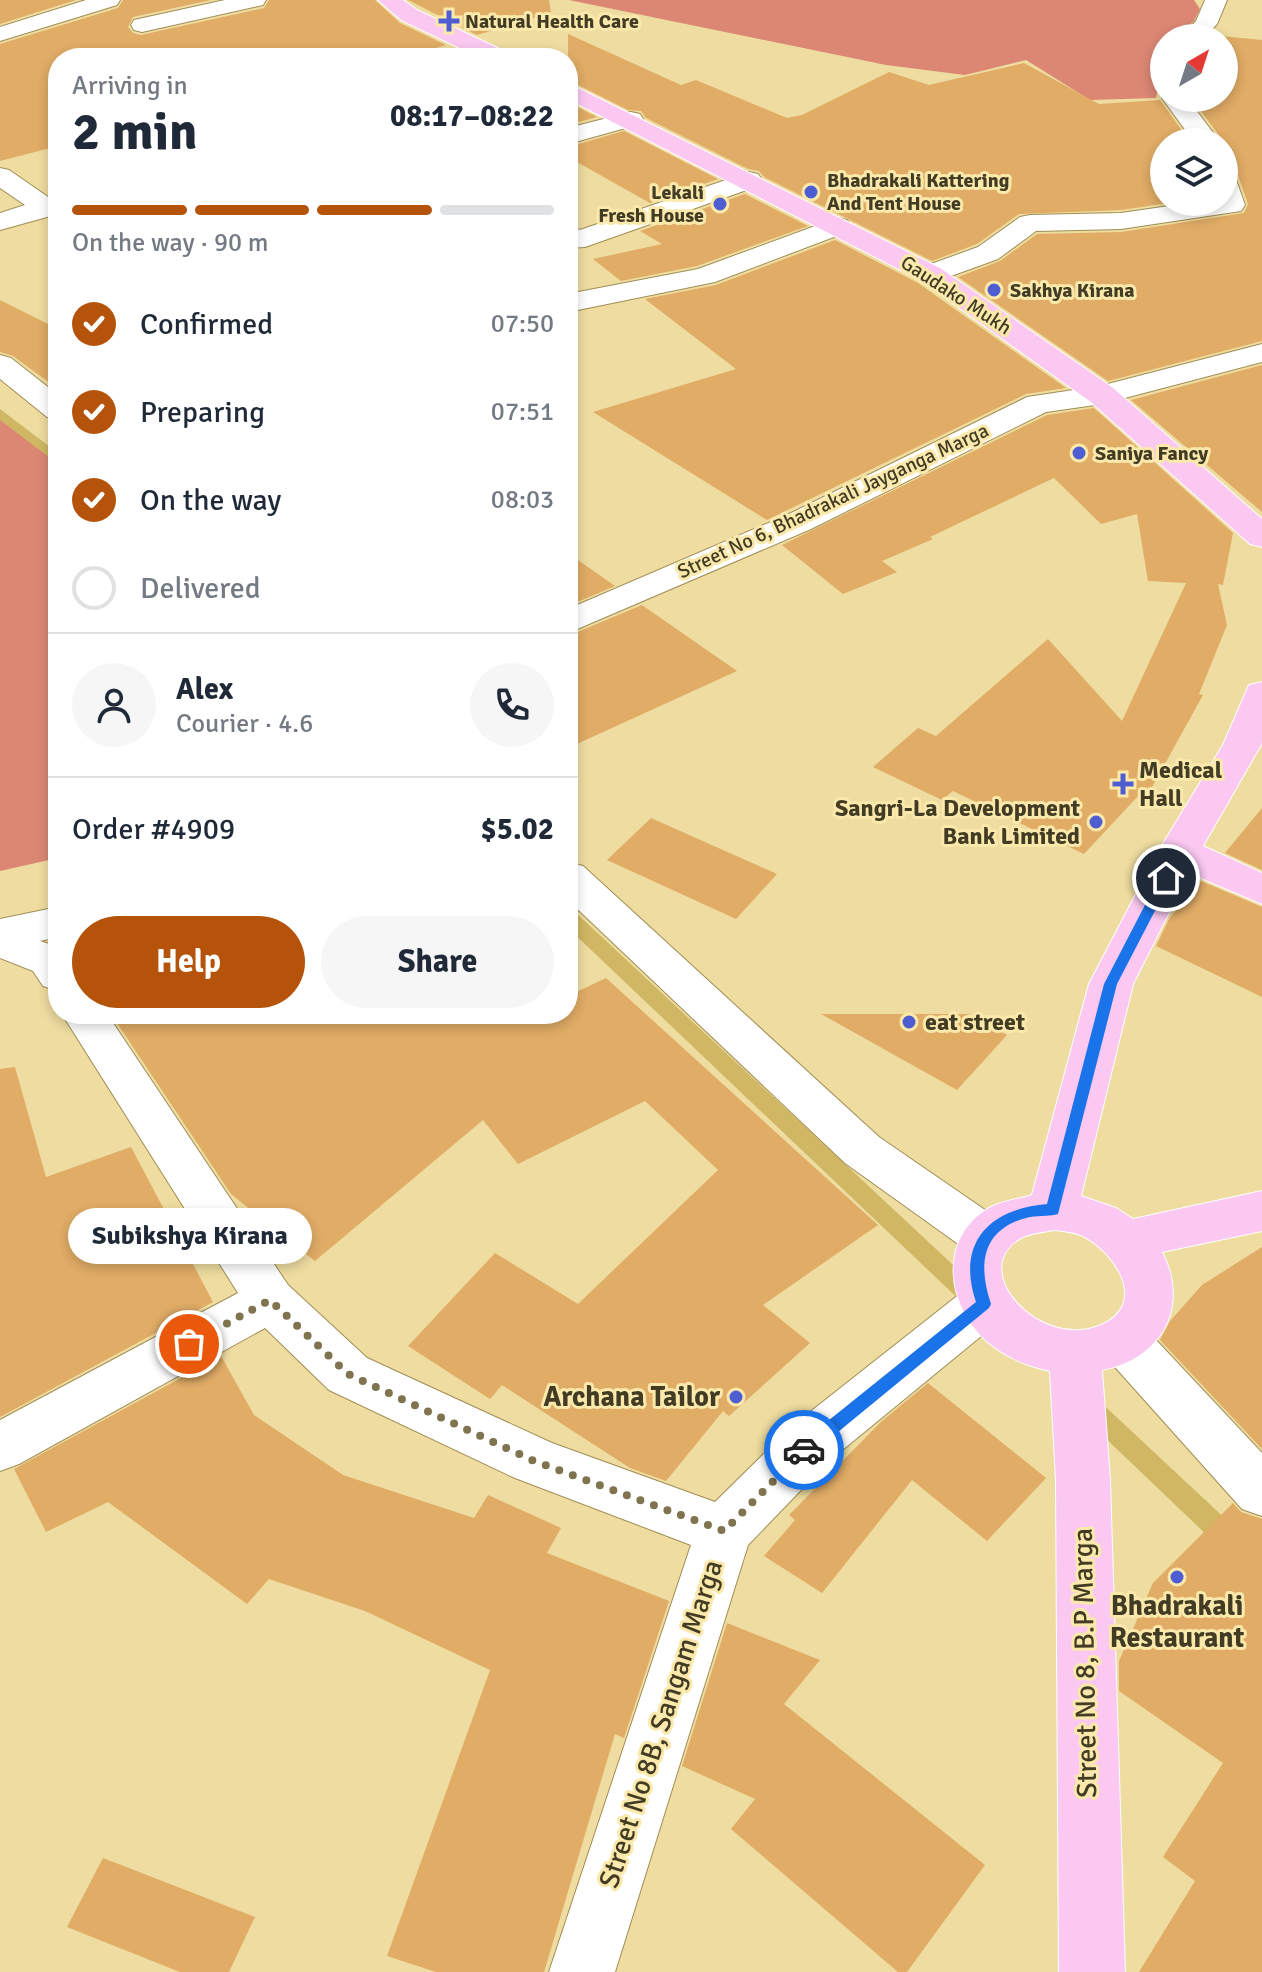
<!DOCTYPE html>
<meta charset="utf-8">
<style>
body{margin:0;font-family:Signika,sans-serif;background:#f6f6f7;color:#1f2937;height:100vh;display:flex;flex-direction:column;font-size:30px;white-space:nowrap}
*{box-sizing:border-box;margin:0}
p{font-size:26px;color:#747a83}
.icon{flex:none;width:44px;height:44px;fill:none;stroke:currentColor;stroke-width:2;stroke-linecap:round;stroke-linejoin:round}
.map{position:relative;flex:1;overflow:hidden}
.panel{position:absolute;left:48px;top:48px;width:530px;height:976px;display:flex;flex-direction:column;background:#fff;border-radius:32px;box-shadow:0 4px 12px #0003}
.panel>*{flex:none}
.needle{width:52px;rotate:39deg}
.buttons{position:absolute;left:1150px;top:24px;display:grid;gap:16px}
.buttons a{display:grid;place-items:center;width:88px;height:88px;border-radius:50%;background:#fff;box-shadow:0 4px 12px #0003;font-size:40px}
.pin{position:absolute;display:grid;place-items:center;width:68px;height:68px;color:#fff;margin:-34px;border:4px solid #fff;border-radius:50%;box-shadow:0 2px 8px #0007}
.courier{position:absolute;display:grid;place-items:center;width:80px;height:80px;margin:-40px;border:6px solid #1a73e8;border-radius:50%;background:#fff;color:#222;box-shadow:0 2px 10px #0007}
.bubble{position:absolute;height:56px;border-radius:28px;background:#fff;box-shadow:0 4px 12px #0003;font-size:26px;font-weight:800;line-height:56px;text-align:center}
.headline em{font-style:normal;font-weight:800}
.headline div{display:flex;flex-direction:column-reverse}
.headline{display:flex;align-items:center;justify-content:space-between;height:136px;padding:0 24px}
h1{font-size:52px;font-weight:800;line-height:60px}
.bar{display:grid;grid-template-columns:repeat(4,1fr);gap:12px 8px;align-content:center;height:96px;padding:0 24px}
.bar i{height:10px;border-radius:6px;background:#e0e1e3}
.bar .on{background:#b45309}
.bar p{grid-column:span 4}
.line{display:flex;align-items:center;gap:20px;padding:0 24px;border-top:2px solid #e0e1e3}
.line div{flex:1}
.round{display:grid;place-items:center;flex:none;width:84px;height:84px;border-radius:42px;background:#f6f6f7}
ol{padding:0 24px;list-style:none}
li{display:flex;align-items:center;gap:24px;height:88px}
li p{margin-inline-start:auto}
li .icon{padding:8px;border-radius:50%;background:#b45309;color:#fff;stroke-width:4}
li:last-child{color:#747a83}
li i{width:44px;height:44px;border:4px solid #e0e1e3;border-radius:50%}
.primary-button{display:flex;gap:16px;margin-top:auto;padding:16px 24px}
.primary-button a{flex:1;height:92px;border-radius:48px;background:#b45309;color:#fff;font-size:32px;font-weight:800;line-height:92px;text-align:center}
.primary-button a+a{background:#f6f6f7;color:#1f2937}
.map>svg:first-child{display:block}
.forest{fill:#db8774}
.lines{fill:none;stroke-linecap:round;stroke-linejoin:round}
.stream{fill:#cfb763;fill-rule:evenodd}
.building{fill:#e0ac66}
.minor-casing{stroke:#a08e55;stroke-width:2}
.major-casing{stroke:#fff;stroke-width:2}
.minor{fill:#fff;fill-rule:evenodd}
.major{fill:#fac8f1;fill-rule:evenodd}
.route{fill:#1a73e8}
.done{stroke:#7f744f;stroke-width:8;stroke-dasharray:0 14.4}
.poi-dot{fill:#4f5dd3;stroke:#fbe9ac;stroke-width:3}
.labels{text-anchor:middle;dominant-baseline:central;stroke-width:6;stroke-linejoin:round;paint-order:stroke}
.far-poi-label{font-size:20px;font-weight:bold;fill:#433c24;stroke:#fbe9ac;text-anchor:start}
.far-street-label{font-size:20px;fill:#433c24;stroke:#fbe9ac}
.poi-label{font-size:24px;font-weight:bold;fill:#433c24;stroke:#fbe9ac;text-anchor:start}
.near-poi-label{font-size:28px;font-weight:bold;fill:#433c24;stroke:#fbe9ac;text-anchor:end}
.near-street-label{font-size:28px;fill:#433c24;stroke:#fbe9ac}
</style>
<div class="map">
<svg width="1262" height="1972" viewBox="0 0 1262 1972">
<rect width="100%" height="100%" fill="#eedca0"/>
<g class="forest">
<polygon points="569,0 1194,0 1200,9 1194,21 1176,38 1164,38 1164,59 1156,98 1090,100 1026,60 965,75 886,65"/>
<polygon points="0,419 58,460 58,858 0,871"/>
</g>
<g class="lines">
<g class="stream">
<polygon points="0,409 58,453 58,464 0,420"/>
<polygon points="568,910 575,912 982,1292 986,1299 982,1306 974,1309 966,1306 568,928"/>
<polygon points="1087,1394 1096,1398 1262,1553 1262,1582 1253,1579 1078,1412 1075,1405 1078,1398"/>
</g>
</g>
<g class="building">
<polygon points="0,0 76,0 0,24"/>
<polygon points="123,0 211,0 133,17 128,27 133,33 141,35 264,8 269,0 375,0 400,23 446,45 403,58 58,58 58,146 0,161 0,44 118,8"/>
<polygon points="408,0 549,0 551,13 477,35"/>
<polygon points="568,34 681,85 696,80 787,118 802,115 889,72 929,85 1024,63 1099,104 1160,100 1190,142 1164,142 1164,202 1176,202 1121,210 1019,214 977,244 932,261 764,177 759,171 748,169 646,118 641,111 628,110 568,80"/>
<polygon points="1211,35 1262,40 1262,341 1108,381 958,277 1000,261 1037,234 1121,232 1244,213 1248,204 1236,170 1224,166 1224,142 1191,98 1224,98 1224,38 1211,38"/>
<polygon points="568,102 597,117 568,125"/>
<polygon points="624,131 718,179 650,203 568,157 568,147"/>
<polygon points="745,194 808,226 697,266 621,281 593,259 662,244 640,231"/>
<polygon points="835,240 918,283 1066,388 1026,394 767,520 593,412 736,369 645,299 716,285"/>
<polygon points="0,300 58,329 58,389 13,356 0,352"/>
<polygon points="1262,365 1262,512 1131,400"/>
<polygon points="1094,408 1233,533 1223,585 1218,584 1227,625 1199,694 1203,695 1146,798 1139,795 1084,854 953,791 942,800 873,767 918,728 936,736 1048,639 1122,721 1186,583 1148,581 1137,514 1101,524 1054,478 930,537 933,539 882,561 897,572 843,594 782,545 1047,415"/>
<polygon points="568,553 615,586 568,606"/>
<polygon points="642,605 737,671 568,748 568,636"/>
<polygon points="1262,808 1262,870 1225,853"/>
<polygon points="651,818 777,874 736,919 607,860"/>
<polygon points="1201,881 1262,907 1262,997 1156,946 1169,919"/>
<polygon points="606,978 878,1225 763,1305 810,1343 729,1416 723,1411 666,1481 630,1468 502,1385 490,1399 408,1346 495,1253 578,1304 718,1170 645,1101 518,1164 483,1120 315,1261 231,1194 111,1014 568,1014 568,996"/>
<polygon points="821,1014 968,1014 1007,1035 957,1090"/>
<polygon points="15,1067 46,1177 131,1147 213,1302 0,1417 0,1069"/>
<polygon points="1262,1247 1262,1449 1160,1340 1170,1321 1202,1285"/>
<polygon points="221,1356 254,1415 343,1475 474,1518 488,1495 561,1528 547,1553 669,1601 624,1738 615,1734 544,1972 436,1972 387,1956 490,1670 365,1611 269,1579 247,1604 108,1502 46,1532 14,1469"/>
<polygon points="928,1383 1046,1478 987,1541 912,1480 822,1593 764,1556 795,1520 789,1515 882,1421"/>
<polygon points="1233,1503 1241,1512 1262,1519 1262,1972 1139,1972 1195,1881 1163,1857 1223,1763 1119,1691 1119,1661 1153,1583"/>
<polygon points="727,1623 820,1660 784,1704 985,1865 907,1972 898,1972 731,1829 755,1799 682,1766"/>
<polygon points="103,1858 255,1917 229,1972 180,1972 67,1927"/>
</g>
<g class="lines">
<defs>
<g id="minor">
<polygon points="86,0 120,0 117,5 0,41 0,27"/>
<polygon points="225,0 266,0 263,5 142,32 134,30 131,25 134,20"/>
<polygon points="1205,0 1227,0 1217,24 1204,38 1180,38 1196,21"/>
<polygon points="1164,95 1164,98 1187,98 1220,142 1194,142 1162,98"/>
<polygon points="631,112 640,114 643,119 640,124 568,144 568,128"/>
<polygon points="0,168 9,170 51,199 58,198 58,214 0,230 0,213 25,205 0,188"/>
<polygon points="1224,169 1233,171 1245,205 1241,211 1121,229 1036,231 998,259 940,280 930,282 920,280 916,274 920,268 978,247 1020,217 1030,215 1121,213 1197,202 1224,202"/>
<polygon points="749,172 758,174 762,180 758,186 585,247 568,248 568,226 580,230"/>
<polygon points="837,218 847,220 851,226 847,232 715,282 568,312 568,294 698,269"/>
<polygon points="1262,344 1262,362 1102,404 1046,412 811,529 568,633 568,609 787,515 1027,397 1100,386"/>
<polygon points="0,355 11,358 58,395 58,419 47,417 0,379"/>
<polygon points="568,862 583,866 879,1137 1004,1223 1011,1237 1004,1251 986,1257 968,1251 845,1163 568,900"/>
<polygon points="58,907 58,937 40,941 58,947 58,991 43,986 33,971 0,958 0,919"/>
<polygon points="62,1014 107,1014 288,1285 367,1358 552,1443 715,1502 791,1427 966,1289 984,1283 1002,1289 1010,1304 1002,1319 829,1461 748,1545 615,1972 549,1972 691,1545 515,1478 329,1390 265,1328 19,1464 0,1471 0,1420 238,1293"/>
<polygon points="1124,1319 1142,1325 1262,1453 1262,1516 1242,1509 1106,1357 1098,1341 1106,1325"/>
</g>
<g id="major">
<polygon points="378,0 403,0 417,10 508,53 512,58 481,58 401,20"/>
<polygon points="568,83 940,268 1113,388 1262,519 1262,547 1250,544 1091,402 920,280 568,99"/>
<path d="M1262,682V743L1203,846L1262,873V904L1189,873L1133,984L1081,1196L1116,1208L1133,1219L1262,1191V1231L1162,1252C1190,1306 1162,1359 1102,1370L1110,1480L1125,1972H1059L1056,1480L1050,1371C1027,1366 1007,1358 989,1343C946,1308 937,1236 991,1207C1003,1201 1019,1199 1032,1195L1089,984L1158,852L1223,745L1249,685ZM1053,1230C1063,1231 1074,1232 1083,1236C1116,1253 1149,1304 1101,1325C1040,1352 963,1268 1023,1237C1032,1233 1044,1232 1053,1230Z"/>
</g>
</defs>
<use href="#minor" class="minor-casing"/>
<use href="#major" class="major-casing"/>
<use href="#minor" class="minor"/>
<use href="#major" class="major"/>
</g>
<path class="route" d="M1166,874L1172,878L1117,984L1058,1214C1047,1217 1037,1215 1026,1218C981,1230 978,1266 991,1304L989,1308L810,1455H798V1445L976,1302C956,1243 989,1209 1047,1204L1104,984L1159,878Z"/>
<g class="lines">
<polyline class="done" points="189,1344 270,1300 348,1374 534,1461 724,1531 804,1450"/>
</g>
<g class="poi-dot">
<path d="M445 9h8v8h8v8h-8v8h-8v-8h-8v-8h8z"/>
<circle cx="811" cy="192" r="8"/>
<circle cx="720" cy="204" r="8"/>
<circle cx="994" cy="290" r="8"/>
<circle cx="1079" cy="453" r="8"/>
<path d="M1119 772h8v8h8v8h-8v8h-8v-8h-8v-8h8z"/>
<circle cx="1096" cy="822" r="8"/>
<circle cx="909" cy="1022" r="8"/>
<circle cx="736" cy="1397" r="8"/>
<circle cx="1177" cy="1577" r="8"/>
</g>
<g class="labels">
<g class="far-poi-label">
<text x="465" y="21">Natural Health Care</text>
<text x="827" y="180">Bhadrakali Kattering<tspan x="827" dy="23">And Tent House</tspan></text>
<text x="704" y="192" text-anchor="end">Lekali<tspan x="704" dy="23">Fresh House</tspan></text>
<text x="1010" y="290">Sakhya Kirana</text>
<text x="1095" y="453">Saniya Fancy</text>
</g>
<g class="far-street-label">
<text transform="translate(956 295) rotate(33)">Gaudako Mukh</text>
<text transform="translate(833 501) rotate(-25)">Street No 6, Bhadrakali Jayganga Marga</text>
</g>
<g class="poi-label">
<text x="1139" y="770">Medical<tspan x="1139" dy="28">Hall</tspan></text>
<text x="1080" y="808" text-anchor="end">Sangri-La Development<tspan x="1080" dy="28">Bank Limited</tspan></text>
<text x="925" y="1022">eat street</text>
</g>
<g class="near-poi-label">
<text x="720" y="1397">Archana Tailor</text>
<text x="1177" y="1606" text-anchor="middle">Bhadrakali<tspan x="1177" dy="32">Restaurant</tspan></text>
</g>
<g class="near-street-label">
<text transform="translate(1085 1663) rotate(-91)">Street No 8, B.P Marga</text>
<text transform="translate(661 1724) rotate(-72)">Street No 8B, Sangam Marga</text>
</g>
</g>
</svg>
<div class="buttons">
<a><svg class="needle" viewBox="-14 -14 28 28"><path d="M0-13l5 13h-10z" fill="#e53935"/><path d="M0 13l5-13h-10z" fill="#747a83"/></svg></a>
<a><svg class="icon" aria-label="layers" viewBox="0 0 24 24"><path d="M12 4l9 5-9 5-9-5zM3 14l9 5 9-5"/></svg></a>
</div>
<div class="pin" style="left:189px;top:1344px;background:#ea580c"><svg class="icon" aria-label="bag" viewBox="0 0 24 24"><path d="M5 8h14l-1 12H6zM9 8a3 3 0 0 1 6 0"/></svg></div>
<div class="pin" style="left:1166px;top:878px;background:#1f2937"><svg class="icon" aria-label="home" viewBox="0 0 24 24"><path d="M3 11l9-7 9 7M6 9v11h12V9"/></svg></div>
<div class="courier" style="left:804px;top:1450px"><svg class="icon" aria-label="car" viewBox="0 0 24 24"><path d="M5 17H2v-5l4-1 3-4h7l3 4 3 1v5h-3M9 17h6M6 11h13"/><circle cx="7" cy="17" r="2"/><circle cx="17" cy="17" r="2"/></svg></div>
<div class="bubble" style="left:68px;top:1208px;width:244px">Subikshya Kirana</div>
<section class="panel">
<div class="headline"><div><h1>2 min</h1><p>Arriving in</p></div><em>08:17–08:22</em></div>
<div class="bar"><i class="on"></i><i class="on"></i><i class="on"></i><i></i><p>On the way · 90 m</p></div>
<ol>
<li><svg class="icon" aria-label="check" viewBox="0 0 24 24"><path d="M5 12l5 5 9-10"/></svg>Confirmed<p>07:50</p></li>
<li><svg class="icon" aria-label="check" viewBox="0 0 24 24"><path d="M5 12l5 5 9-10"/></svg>Preparing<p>07:51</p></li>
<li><svg class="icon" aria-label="check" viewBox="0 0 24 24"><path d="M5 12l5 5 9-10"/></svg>On the way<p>08:03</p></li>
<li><i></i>Delivered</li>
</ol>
<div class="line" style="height:144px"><a class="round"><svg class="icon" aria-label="person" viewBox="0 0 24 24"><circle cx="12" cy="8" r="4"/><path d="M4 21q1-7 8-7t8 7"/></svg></a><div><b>Alex</b><p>Courier · 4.6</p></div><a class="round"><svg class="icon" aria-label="phone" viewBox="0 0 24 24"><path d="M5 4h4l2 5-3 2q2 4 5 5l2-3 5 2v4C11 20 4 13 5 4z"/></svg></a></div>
<div class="line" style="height:104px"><div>Order #4909</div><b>$5.02</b></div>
<div class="primary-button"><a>Help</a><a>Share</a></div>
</section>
</div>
